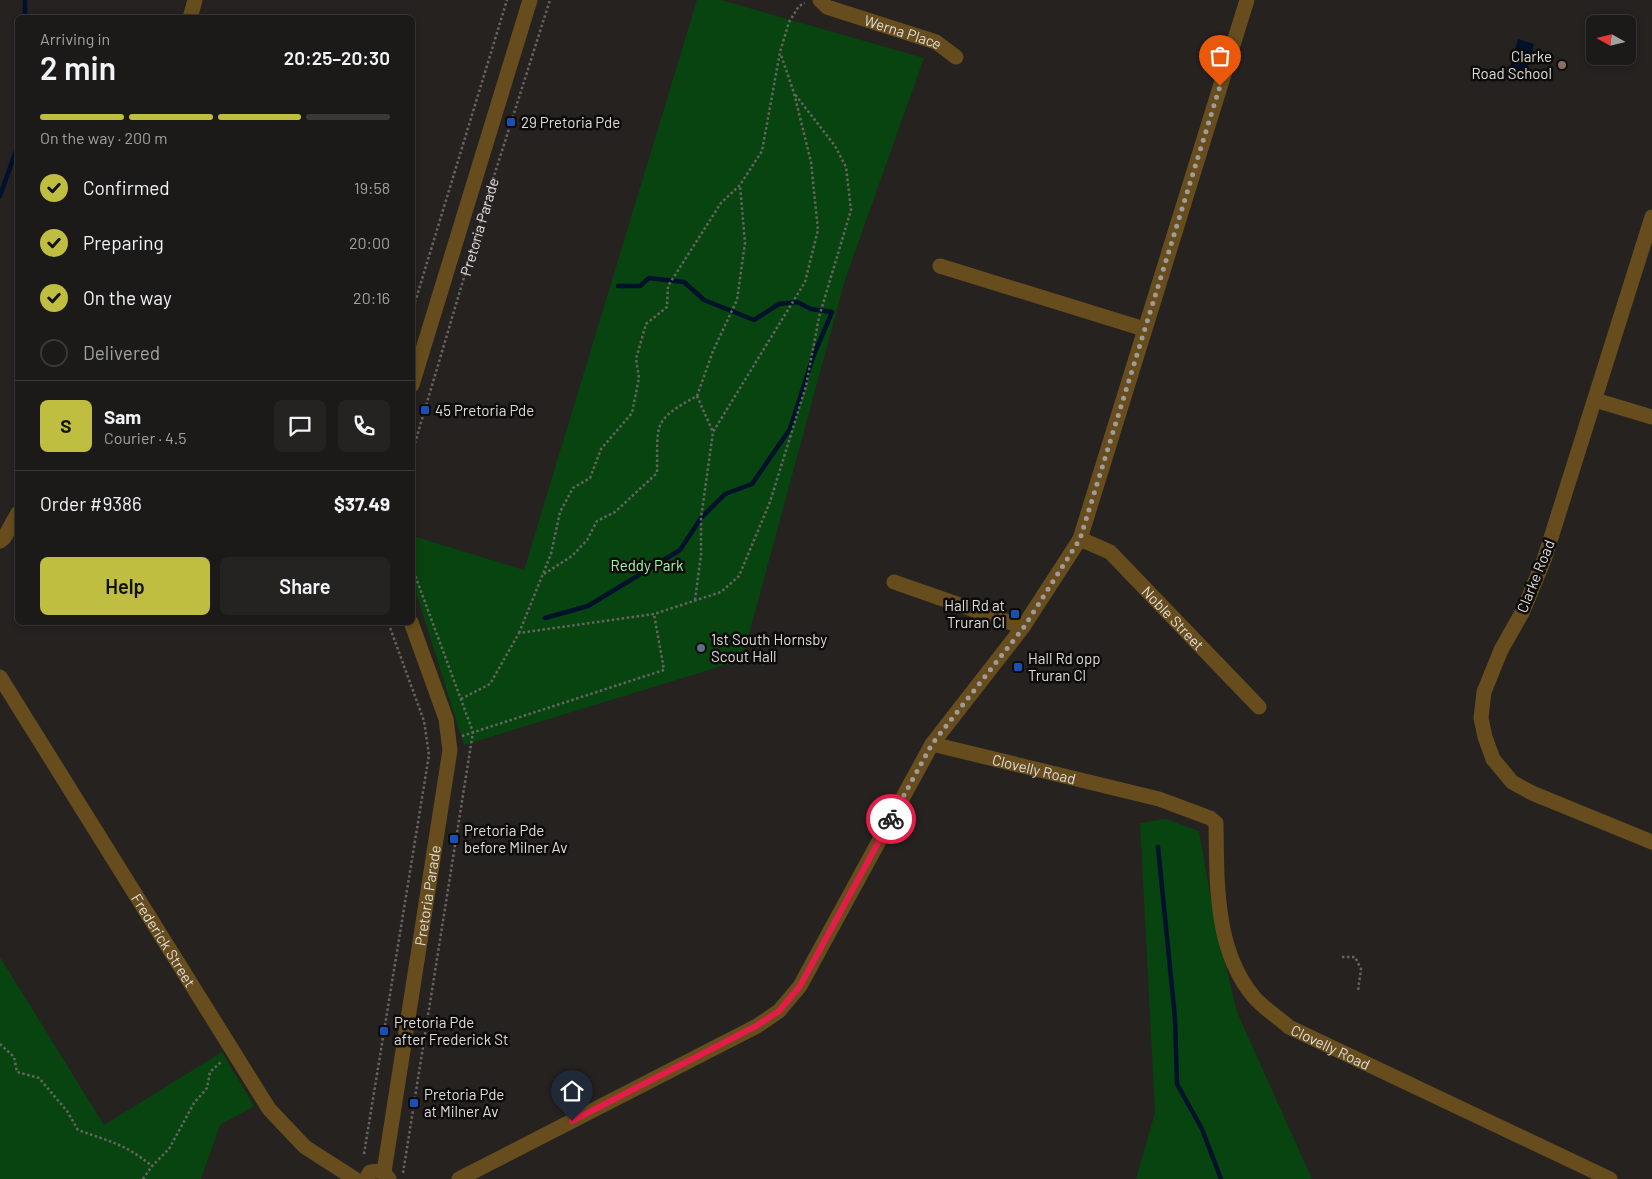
<!DOCTYPE html>
<meta charset="utf-8">
<style>
body{margin:0;font-family:Barlow,sans-serif;background:#252321;color:#f1f3f6;height:100vh;display:flex;flex-direction:column;font-size:19px;white-space:nowrap}
*{box-sizing:border-box;margin:0}
p{font-size:16px;color:#a0a1a2}
.icon{flex:none;width:28px;height:28px;fill:none;stroke:currentColor;stroke-width:2;stroke-linecap:round;stroke-linejoin:round}
.map{position:relative;flex:1;overflow:hidden}
.side{position:absolute;left:15px;top:15px;width:400px;height:610px;display:flex;flex-direction:column;background:#1c1a18;border-radius:8px;box-shadow:0 2px 8px #0003,0 0 0 1px #3a3837}
.side>*{flex:none}
.needle{width:32px;rotate:278deg}
.tools{position:absolute;left:1586px;top:15px;display:grid;gap:10px}
.tools a{display:grid;place-items:center;width:50px;height:50px;border-radius:8px;background:#1c1a18;box-shadow:0 2px 8px #0003,0 0 0 1px #3a3837;font-size:25px}
.pin{position:absolute;display:grid;place-items:center;width:42px;height:42px;color:#fff;margin:-51px -21px;border-radius:50% 50% 50% 0;rotate:-45deg;box-shadow:0 0 5px #0007}
.pin .icon{rotate:45deg}
.courier{position:absolute;display:grid;place-items:center;width:50px;height:50px;margin:-25px;border:4px solid #e11d48;border-radius:50%;background:#fff;color:#222;box-shadow:0 1px 6px #0007}
.summary em{font-style:normal;font-weight:600}
.summary div{display:flex;flex-direction:column-reverse}
.summary{display:flex;align-items:center;justify-content:space-between;height:85px;padding:0 25px}
h1{font-size:32px;font-weight:600;line-height:38px}
.bar{display:grid;grid-template-columns:repeat(4,1fr);gap:8px 5px;align-content:center;height:60px;padding:0 25px}
.bar i{height:6px;border-radius:4px;background:#3a3837}
.bar .active{background:#bfbe41}
.bar p{grid-column:span 4}
.line{display:flex;align-items:center;gap:12px;padding:0 25px;border-top:1px solid #3a3837}
.line div{flex:1}
.round{display:grid;place-items:center;flex:none;width:52px;height:52px;border-radius:8px;background:#252321}
ol{padding:0 25px;list-style:none}
li{display:flex;align-items:center;gap:15px;height:55px}
li p{margin-inline-start:auto}
li .icon{padding:5px;border-radius:50%;background:#bfbe41;color:#111;stroke-width:4}
li:last-child{color:#a0a1a2}
li i{width:28px;height:28px;border:2px solid #3a3837;border-radius:50%}
.action{display:flex;gap:10px;margin-top:auto;padding:10px 25px}
.action a{flex:1;height:58px;border-radius:8px;background:#bfbe41;color:#111;font-size:20px;font-weight:600;line-height:58px;text-align:center}
.action a+a{background:#252321;color:#f1f3f6}
.map>svg:first-child{display:block}
.green{fill:#07440f}
.water{fill:#00112b}
.lines{fill:none;stroke-linecap:round;stroke-linejoin:round}
.stream{stroke:#00112b;stroke-width:4.5}
.path{stroke:#676462;stroke-width:2.5;stroke-dasharray:2.5 2.5;stroke-linecap:butt}
.minor{stroke:#674d1d;stroke-width:15}
.done{stroke:#9e9c9a;stroke-width:5;stroke-dasharray:0 9}
.route{stroke:#e11d48;stroke-width:6}
.education-dot{fill:#8d6e63;stroke:#0d0c0b;stroke-width:2}
.transit-dot{fill:#1a4fb4;stroke:#0d0c0b;stroke-width:2}
.service-dot{fill:#5c6f8a;stroke:#0d0c0b;stroke-width:2}
.labels{text-anchor:middle;dominant-baseline:central;stroke-width:5;stroke-linejoin:round;paint-order:stroke}
.street-label{font-size:15px;fill:#dfdddb;stroke:#0d0c0b}
.poi-label{font-size:15px;fill:#dfdddb;stroke:#0d0c0b;text-anchor:start}
.park-label{font-size:15px;fill:#a5f6a6;stroke:#0d0c0b}
</style>
<div class="map">
<svg width="1652" height="1179" viewBox="0 0 1652 1179">
<rect width="100%" height="100%" fill="#252220"/>
<g class="green">
<polygon points="697,0 721,0 924,58 845,280 742,660 464,745 413,583 413,536 524,570"/>
<polygon points="1166,819 1199,831 1214,917 1237,1012 1312,1179 1136,1179 1155,1113 1140,823"/>
<polygon points="0,957 104,1125 222,1052 254,1106 220,1125 201,1179 0,1179"/>
</g>
<polygon class="water" points="1518,39 1534,44 1526,72 1510,67"/>
<g class="lines">
<g class="stream">
<polyline points="25,18 25,0"/>
<polyline points="0,196 18,145"/>
<polyline points="545,618 588,606 680,550 701,518 725,494 752,484 790,429 813,357 832,312 811,309 797,302 779,304 754,320 704,300 684,282 649,278 640,286 618,286"/>
<polyline points="1158,847 1175,1018 1177,1084 1202,1129 1221,1179"/>
</g>
<g class="path">
<polyline points="412,312 507,0"/>
<polyline points="697,396 713,432"/>
<path id="s1" d="M412,453L494,176L550,0"/>
<path d="M544,574L572,556L587,540L597,521L615,512L657,473C658,424 651,421 697,396L713,351L737,300L745,243L740,185"/>
<polyline points="695,600 701,555 701,518 713,432 805,282 818,230 811,162 794,93 781,55"/>
<polyline points="519,633 551,554 560,512 573,488 590,478 601,449 632,413 639,378 636,359 646,324 667,307 668,286 721,203 740,185 762,151 780,52 789,22 799,6 805,3"/>
<polyline points="461,699 490,684 519,633 654,614 721,592 739,576 770,502 806,386 819,317 851,210 846,167 835,146 794,93"/>
<polyline points="462,736 664,670 654,614"/>
<polyline points="1342,957 1355,957 1361,969 1358,991"/>
<path d="M0,1044L14,1057L17,1072L39,1078L67,1111L78,1130C110,1142 124,1143 152,1166"/>
<polyline points="364,1154 429,755 424,721 388,622"/>
<polyline points="403,1173 473,732 412,567"/>
<polyline points="143,1179 152,1166 169,1149 194,1103 207,1088 210,1072 221,1062"/>
</g>
<g class="minor">
<path id="s2" d="M820,0L827,7L936,42L956,57"/>
<polyline points="190,18 195,0"/>
<polyline points="1652,217 1544,560 1523,611 1501,650 1484,692 1481,718 1485,737 1493,759 1512,782 1532,793 1652,842"/>
<polyline points="940,266 1144,329"/>
<polyline points="412,385 530,0"/>
<polyline points="1595,400 1652,417"/>
<path id="s3" d="M1080,539L1110,552L1259,707"/>
<polyline points="0,541 4,538 18,513"/>
<polyline points="894,582 1023,627"/>
<path id="s4" d="M0,677L269,1109L305,1147L355,1179"/>
<path id="s5" d="M932,744L1159,799L1210,818L1216,823C1217,880 1214,950 1254,997C1263,1008 1278,1017 1289,1027L1610,1179"/>
<path id="s6" d="M384,1172L450,750L446,719L411,622"/>
<path d="M366,1179L370,1172C380,1170 383,1171 389,1179"/>
<polyline points="459,1179 757,1026 779,1011 800,986 932,744 1023,627 1080,539 1247,0"/>
</g>
</g>
<g class="lines">
<polyline class="done" points="891,819 932,744 1024,627 1080,539 1220,86"/>
<polyline class="route" points="572,1121 756,1026 779,1011 800,986 891,819"/>
</g>
<circle class="education-dot" cx="1562" cy="65" r="5"/>
<g class="transit-dot">
<rect x="506" y="117" width="10" height="10" rx="2.5"/>
<rect x="420" y="405" width="10" height="10" rx="2.5"/>
<rect x="1010" y="609" width="10" height="10" rx="2.5"/>
<rect x="1013" y="662" width="10" height="10" rx="2.5"/>
<rect x="449" y="834" width="10" height="10" rx="2.5"/>
<rect x="379" y="1026" width="10" height="10" rx="2.5"/>
<rect x="409" y="1098" width="10" height="10" rx="2.5"/>
</g>
<circle class="service-dot" cx="701" cy="648" r="5"/>
<g class="labels">
<g class="street-label">
<text stroke="none"><textPath href="#s2" startOffset="90">Werna Place</textPath></text>
<text stroke="none"><textPath href="#s1" startOffset="236">Pretoria Parade</textPath></text>
<text transform="translate(1535 576) rotate(-68)">Clarke Road</text>
<text stroke="none"><textPath href="#s3" startOffset="124">Noble Street</textPath></text>
<text stroke="none"><textPath href="#s5" startOffset="105">Clovelly Road</textPath></text>
<text stroke="none"><textPath href="#s6" startOffset="280">Pretoria Parade</textPath></text>
<text stroke="none"><textPath href="#s4" startOffset="310">Frederick Street</textPath></text>
<text stroke="none"><textPath href="#s5" startOffset="570">Clovelly Road</textPath></text>
</g>
<g class="poi-label">
<text x="1552" y="56" text-anchor="end">Clarke<tspan x="1552" dy="17">Road School</tspan></text>
<text x="521" y="122">29 Pretoria Pde</text>
<text x="435" y="410">45 Pretoria Pde</text>
<text x="1005" y="605" text-anchor="end">Hall Rd at<tspan x="1005" dy="17">Truran Cl</tspan></text>
<text x="711" y="639">1st South Hornsby<tspan x="711" dy="17">Scout Hall</tspan></text>
<text x="1028" y="658">Hall Rd opp<tspan x="1028" dy="17">Truran Cl</tspan></text>
<text x="464" y="830">Pretoria Pde<tspan x="464" dy="17">before Milner Av</tspan></text>
<text x="394" y="1022">Pretoria Pde<tspan x="394" dy="17">after Frederick St</tspan></text>
<text x="424" y="1094">Pretoria Pde<tspan x="424" dy="17">at Milner Av</tspan></text>
</g>
<g class="park-label">
<text x="647" y="565">Reddy Park</text>
</g>
</g>
</svg>
<div class="tools">
<a><svg class="needle" viewBox="-14 -14 28 28"><path d="M0-13l5 13h-10z" fill="#e53935"/><path d="M0 13l5-13h-10z" fill="#a0a1a2"/></svg></a>
</div>
<div class="pin" style="left:1220px;top:86px;background:#ea580c"><svg class="icon" aria-label="bag" viewBox="0 0 24 24"><path d="M5 8h14l-1 12H6zM9 8a3 3 0 0 1 6 0"/></svg></div>
<div class="pin" style="left:572px;top:1121px;background:#1f2937"><svg class="icon" aria-label="home" viewBox="0 0 24 24"><path d="M3 11l9-7 9 7M6 9v11h12V9"/></svg></div>
<div class="courier" style="left:891px;top:819px"><svg class="icon" aria-label="bike" viewBox="0 0 24 24"><circle cx="6" cy="16" r="4"/><circle cx="18" cy="16" r="4"/><path d="M6 16l4-8h5l3 8M10 8l3 8H6M13 5h3"/></svg></div>
<section class="side">
<div class="summary"><div><h1>2 min</h1><p>Arriving in</p></div><em>20:25–20:30</em></div>
<div class="bar"><i class="active"></i><i class="active"></i><i class="active"></i><i></i><p>On the way · 200 m</p></div>
<ol>
<li><svg class="icon" aria-label="check" viewBox="0 0 24 24"><path d="M5 12l5 5 9-10"/></svg>Confirmed<p>19:58</p></li>
<li><svg class="icon" aria-label="check" viewBox="0 0 24 24"><path d="M5 12l5 5 9-10"/></svg>Preparing<p>20:00</p></li>
<li><svg class="icon" aria-label="check" viewBox="0 0 24 24"><path d="M5 12l5 5 9-10"/></svg>On the way<p>20:16</p></li>
<li><i></i>Delivered</li>
</ol>
<div class="line" style="height:90px"><b class="round" style="background:#bfbe41;color:#111">S</b><div><b>Sam</b><p>Courier · 4.5</p></div><a class="round"><svg class="icon" aria-label="chat" viewBox="0 0 24 24"><path d="M4 5h16v11H9l-5 4z"/></svg></a><a class="round"><svg class="icon" aria-label="phone" viewBox="0 0 24 24"><path d="M5 4h4l2 5-3 2q2 4 5 5l2-3 5 2v4C11 20 4 13 5 4z"/></svg></a></div>
<div class="line" style="height:65px"><div>Order #9386</div><b>$37.49</b></div>
<div class="action"><a>Help</a><a>Share</a></div>
</section>
</div>
